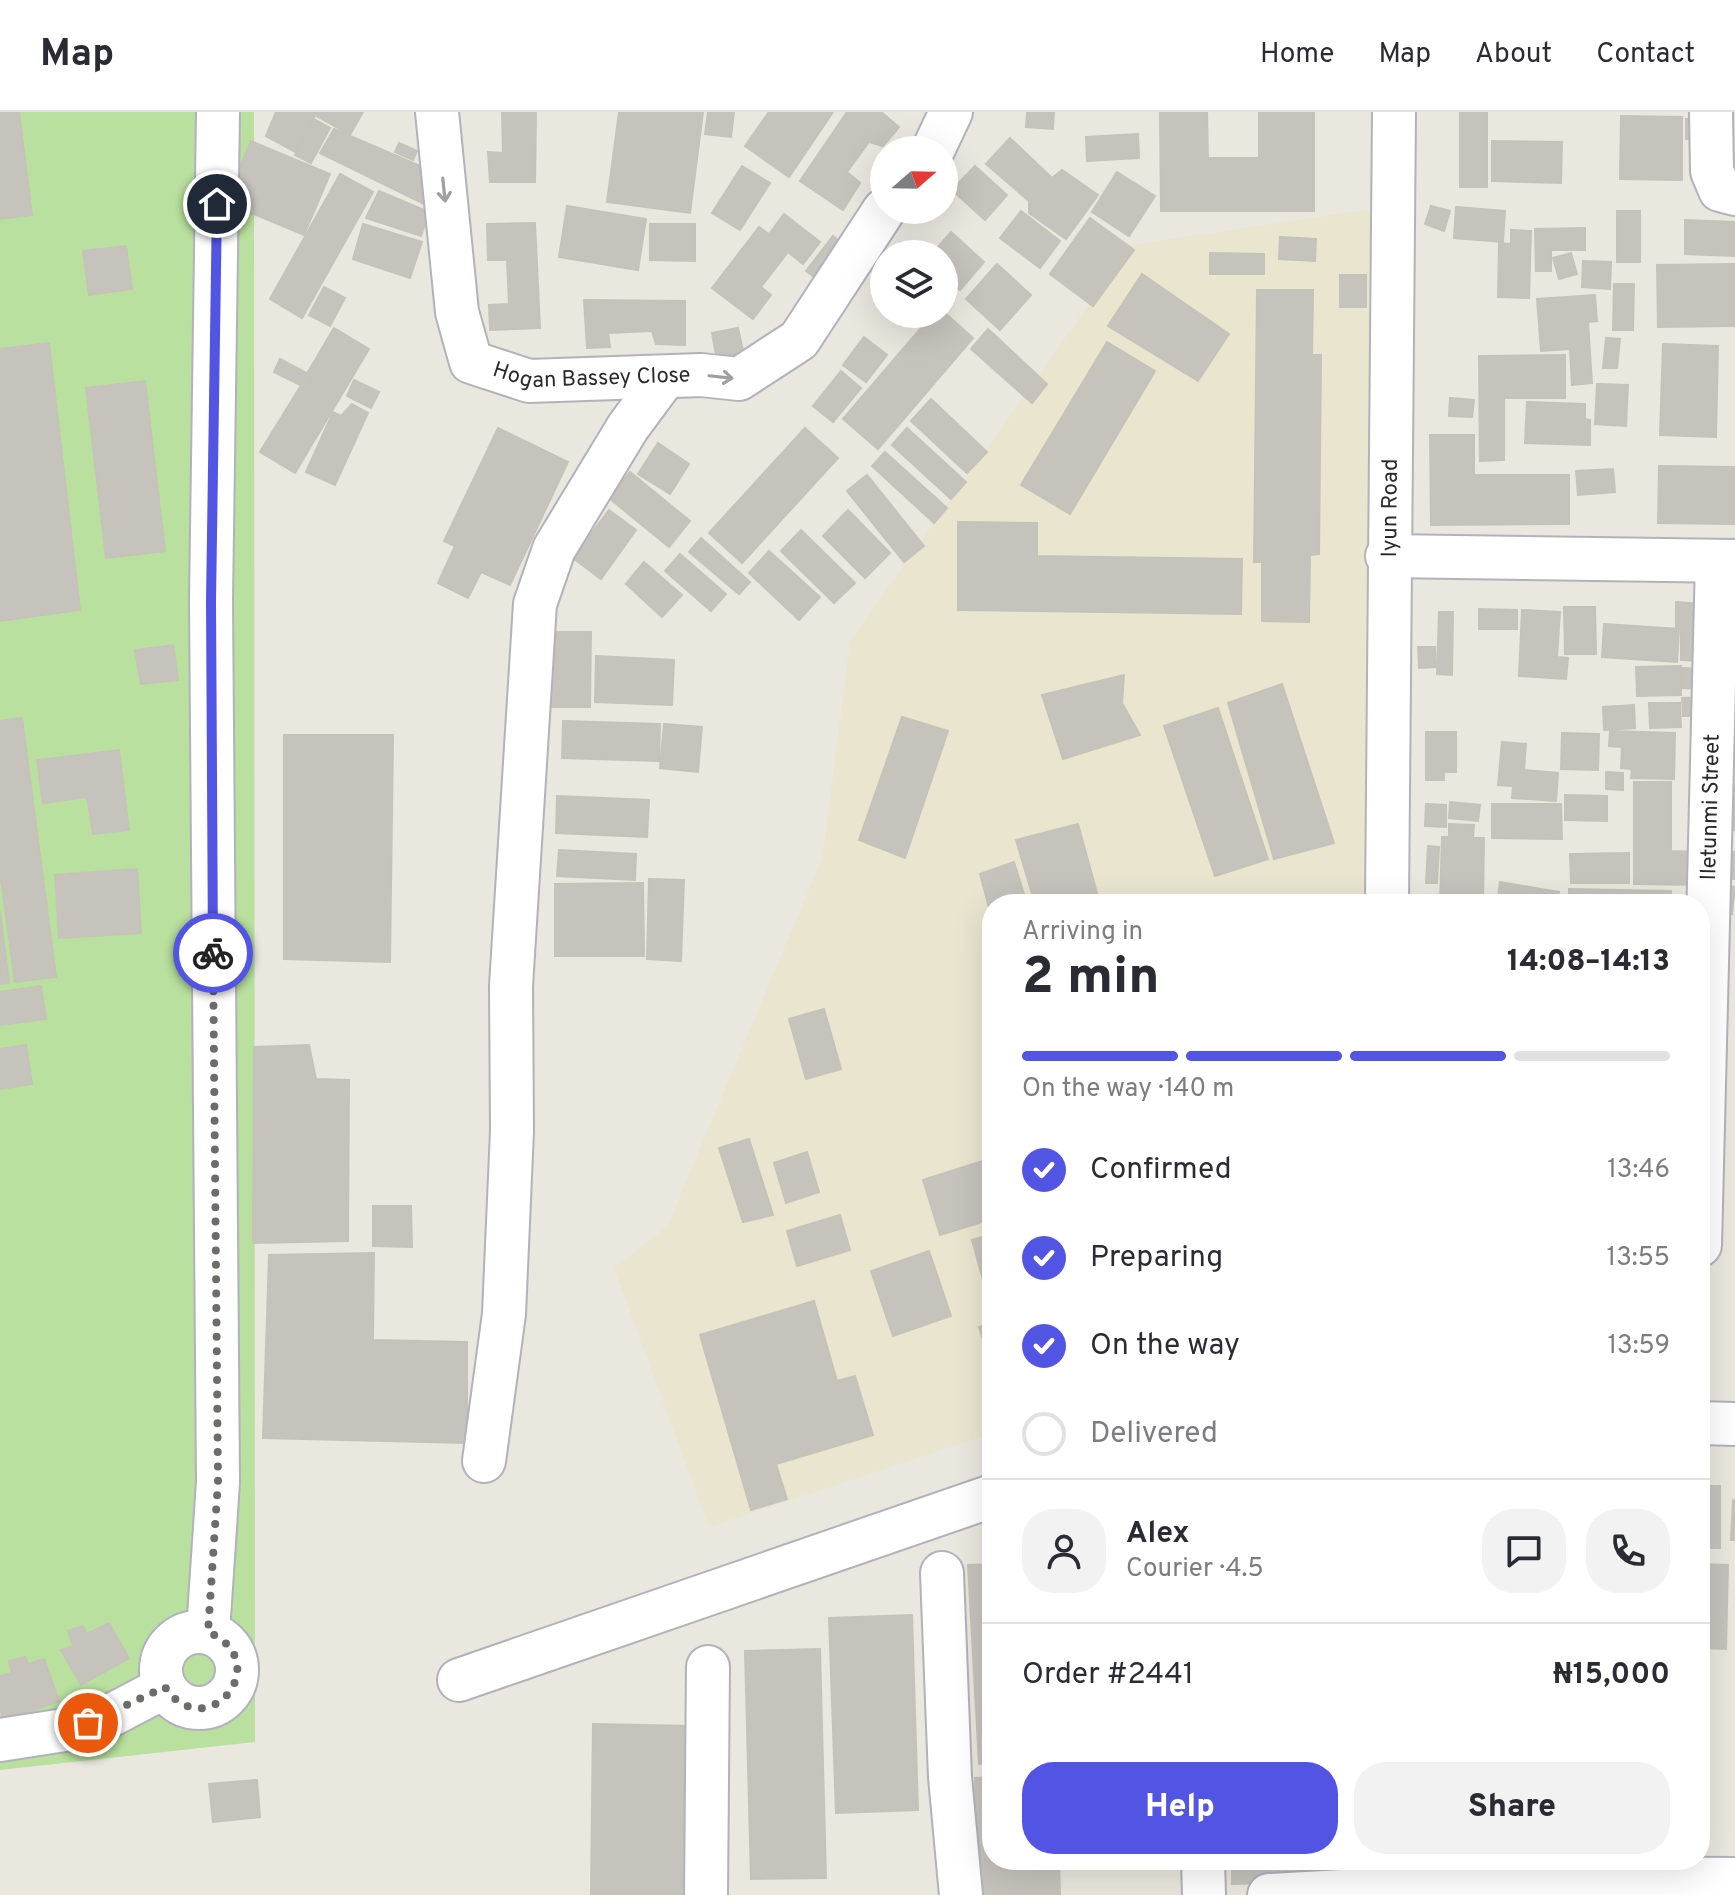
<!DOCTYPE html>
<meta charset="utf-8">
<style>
body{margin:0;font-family:Overpass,sans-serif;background:#f2f2f3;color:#2b2b33;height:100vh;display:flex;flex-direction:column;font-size:30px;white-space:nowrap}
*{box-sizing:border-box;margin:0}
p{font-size:26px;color:#7c7c81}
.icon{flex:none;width:44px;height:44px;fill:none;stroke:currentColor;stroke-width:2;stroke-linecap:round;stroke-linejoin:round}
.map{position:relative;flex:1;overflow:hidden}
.details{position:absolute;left:982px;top:782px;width:728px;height:976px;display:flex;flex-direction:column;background:#fff;border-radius:32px;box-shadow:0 8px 32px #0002}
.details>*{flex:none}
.needle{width:52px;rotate:70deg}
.controls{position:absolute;left:870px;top:24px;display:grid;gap:16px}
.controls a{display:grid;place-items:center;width:88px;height:88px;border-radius:50%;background:#fff;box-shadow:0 8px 32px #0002;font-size:40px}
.pin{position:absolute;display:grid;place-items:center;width:68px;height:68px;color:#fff;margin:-34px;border:4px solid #fff;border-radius:50%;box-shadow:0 2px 8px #0007}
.courier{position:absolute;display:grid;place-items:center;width:80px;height:80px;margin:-40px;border:6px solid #5255e3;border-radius:50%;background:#fff;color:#222;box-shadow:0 2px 10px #0007}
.headline em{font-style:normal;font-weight:800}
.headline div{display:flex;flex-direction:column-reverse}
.headline{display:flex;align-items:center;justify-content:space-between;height:136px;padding:0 40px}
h1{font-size:52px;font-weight:800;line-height:60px}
.bar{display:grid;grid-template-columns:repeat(4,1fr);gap:12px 8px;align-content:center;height:96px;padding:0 40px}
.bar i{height:10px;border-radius:6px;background:#e1e1e2}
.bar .current{background:#5255e3}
.bar p{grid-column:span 4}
.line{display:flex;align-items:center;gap:20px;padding:0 40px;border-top:2px solid #e1e1e2}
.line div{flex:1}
.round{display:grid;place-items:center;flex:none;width:84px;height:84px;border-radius:32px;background:#f2f2f3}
ol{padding:0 40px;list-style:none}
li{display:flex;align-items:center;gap:24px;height:88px}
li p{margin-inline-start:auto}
li .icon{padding:8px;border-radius:50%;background:#5255e3;color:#fff;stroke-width:4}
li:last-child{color:#7c7c81}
li i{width:44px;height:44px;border:4px solid #e1e1e2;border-radius:50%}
.cta{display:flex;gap:16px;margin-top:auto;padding:16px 40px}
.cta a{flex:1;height:92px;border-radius:32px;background:#5255e3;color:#fff;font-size:32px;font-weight:800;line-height:92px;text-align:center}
.cta a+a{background:#f2f2f3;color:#2b2b33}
header{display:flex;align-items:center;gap:48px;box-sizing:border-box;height:112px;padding:0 40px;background:#fff;border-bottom:2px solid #e1e1e2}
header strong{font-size:38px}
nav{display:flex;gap:44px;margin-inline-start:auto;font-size:28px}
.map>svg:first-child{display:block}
.education{fill:#eae5cf}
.pitch{fill:#b9e09e}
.building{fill:#c6c3bd;stroke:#c5c3b8;stroke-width:2}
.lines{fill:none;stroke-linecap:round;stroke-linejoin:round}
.minor-casing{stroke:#b1b2bc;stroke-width:46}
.minor{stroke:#fff;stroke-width:42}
.oneway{stroke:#9f9f9f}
.done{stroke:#6d6c69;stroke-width:8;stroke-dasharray:0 14.4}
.route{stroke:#5255e3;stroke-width:10}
.labels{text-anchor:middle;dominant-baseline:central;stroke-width:6;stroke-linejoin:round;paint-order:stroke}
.street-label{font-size:22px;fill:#2a2a2a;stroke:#fff}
</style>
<header>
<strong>Map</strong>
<nav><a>Home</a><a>Map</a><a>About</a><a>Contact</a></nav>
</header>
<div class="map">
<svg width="1735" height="1783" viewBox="0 0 1735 1783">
<rect width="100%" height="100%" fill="#eae7de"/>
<polygon class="education" points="1380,96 1376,792 992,792 992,1321 709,1415 614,1156 667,1115 823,744 850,529 1131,133"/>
<polygon class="pitch" points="0,0 254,0 255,1630 0,1658"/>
<g class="building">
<polygon points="0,0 19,0 32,103 0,107"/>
<polygon points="276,0 317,0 295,40 266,24"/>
<polygon points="316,0 363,0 350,23 315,3"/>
<polygon points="502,0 536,0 535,70 490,70 488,40 503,41"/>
<polygon points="619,0 703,0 690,101 607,90"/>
<polygon points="708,0 734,0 731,25 705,22"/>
<polygon points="769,0 833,0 789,65 745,34"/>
<polygon points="847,0 881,0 899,15 883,34 869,30 847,60 860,71 843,98 800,69"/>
<polygon points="1027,0 1054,0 1053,17 1026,15"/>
<polygon points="1160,0 1207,0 1208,46 1259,46 1259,0 1314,0 1314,99 1161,99"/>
<rect x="1460" y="0" width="27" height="75"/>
<polygon points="1621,4 1682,5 1682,68 1620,67"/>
<polygon points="314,7 330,16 311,51 295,43"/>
<polygon points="1686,7 1704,8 1704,28 1686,27"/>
<polygon points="334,17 427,57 424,92 320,41"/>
<polygon points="1138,22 1139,46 1087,49 1086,25"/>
<polygon points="1010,26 1052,66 1062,58 1098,83 1066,127 1029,101 1029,89 986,52"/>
<polygon points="251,29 330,62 304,123 225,90"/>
<polygon points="1492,29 1562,30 1561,71 1492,69"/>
<polygon points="399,31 417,39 413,48 395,40"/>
<polygon points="742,54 770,71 740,118 712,101"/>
<polygon points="975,54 1007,83 985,108 952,78"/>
<polygon points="1117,60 1155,84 1129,124 1092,100"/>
<polygon points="340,62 373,80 302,206 270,187"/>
<polygon points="379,79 429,100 421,124 366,106"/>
<polygon points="567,94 646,107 638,158 559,145"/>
<polygon points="1431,94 1450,99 1444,119 1425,112"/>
<polygon points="1456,95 1505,99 1503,130 1454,126"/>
<polygon points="1021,99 1060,129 1040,156 1000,126"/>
<rect x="1617" y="99" width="23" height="51"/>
<polygon points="784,102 820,130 803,152 788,140 761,175 771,183 753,207 712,176 759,115 769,122"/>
<polygon points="1090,106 1134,138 1093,194 1050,162"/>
<polygon points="1685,108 1735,110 1735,144 1685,142"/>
<polygon points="535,111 540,216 490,218 489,193 509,192 507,148 488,148 487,112"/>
<polygon points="363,112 422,130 410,166 353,147"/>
<polygon points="650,112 695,112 695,149 650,148"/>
<polygon points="1585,116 1585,138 1551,138 1551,159 1536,159 1535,117"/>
<polygon points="1511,118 1531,119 1529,186 1498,185 1499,131 1511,132"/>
<polygon points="951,120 984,150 960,178 944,164 944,142 932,142"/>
<polygon points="833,124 854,141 828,175 806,159"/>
<polygon points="1280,125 1316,127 1315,149 1279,147"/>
<polygon points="126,134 132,177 89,183 83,139"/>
<polygon points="1210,141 1264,142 1264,162 1210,162"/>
<polygon points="1571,141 1577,162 1559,167 1553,146"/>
<polygon points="1583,149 1611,150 1610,177 1582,175"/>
<polygon points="997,152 1031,183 1000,218 966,187"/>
<polygon points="1735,152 1735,214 1658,215 1657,153"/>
<polygon points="1142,162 1229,222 1198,269 1108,214"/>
<rect x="1340" y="163" width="26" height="32"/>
<polygon points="1614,172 1634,172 1633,218 1613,218"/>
<polygon points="324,175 345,186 330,214 309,203"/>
<polygon points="1257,178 1313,178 1312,243 1321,243 1319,442 1310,443 1309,510 1262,509 1262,450 1254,450"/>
<polygon points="1595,183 1597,209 1588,210 1592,271 1572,273 1570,237 1541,239 1537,187"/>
<polygon points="584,188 685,189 685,233 656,232 652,219 608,221 610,235 587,236"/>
<polygon points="944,200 973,226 878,337 843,307 933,202"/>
<polygon points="334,216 369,237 295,361 260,340 300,275 306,277 314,262 308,260"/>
<polygon points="738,216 744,243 717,248 712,221"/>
<polygon points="988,217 1047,272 1032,291 971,237"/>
<polygon points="864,225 887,243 866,270 843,253"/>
<polygon points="1606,226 1620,227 1617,256 1603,256"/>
<polygon points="1107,230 1155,259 1070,402 1021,373"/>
<polygon points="49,231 80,498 0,509 0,237"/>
<polygon points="1663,232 1718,234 1716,325 1660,323"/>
<polygon points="1565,243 1565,286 1504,286 1504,348 1480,349 1479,244"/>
<polygon points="280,247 312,264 306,276 274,260"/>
<polygon points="841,259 861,276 833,310 813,294"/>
<polygon points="354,268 379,280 371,296 347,284"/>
<polygon points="145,269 165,439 106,446 86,276"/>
<polygon points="1597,272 1628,273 1626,314 1595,312"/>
<polygon points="1450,286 1474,288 1472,305 1449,304"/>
<polygon points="931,287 987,340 967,361 911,309"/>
<polygon points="1527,290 1585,292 1585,307 1590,308 1590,333 1525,331"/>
<polygon points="352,292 368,301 335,373 306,360 333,300 341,304"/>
<polygon points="498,316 568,350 510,473 481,460 468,486 438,471 455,434 444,429"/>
<polygon points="805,316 838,346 742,451 709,421"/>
<polygon points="907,316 966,370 951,387 892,333"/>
<polygon points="1430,323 1474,323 1474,363 1569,363 1569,412 1431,413"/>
<polygon points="658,331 689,352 670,382 638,362"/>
<polygon points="885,340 947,396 934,411 872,354"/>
<polygon points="1659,354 1735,355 1735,412 1658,411"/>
<polygon points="1613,357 1615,380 1578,383 1576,359"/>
<polygon points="630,360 690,409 669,435 609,386"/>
<polygon points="867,363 924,434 904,450 847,379"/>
<polygon points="609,398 636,418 601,467 573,446"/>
<polygon points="848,398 890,441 865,466 823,424"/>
<polygon points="958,410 1037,411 1037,444 1242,447 1241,502 958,498"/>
<polygon points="801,418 855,471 834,491 781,439"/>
<polygon points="701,426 750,470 739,482 689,440"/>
<polygon points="769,439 820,485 799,508 749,461"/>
<polygon points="680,442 726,482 711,499 665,459"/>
<polygon points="644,450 682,483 662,505 626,472"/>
<polygon points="1676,490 1702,492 1701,549 1681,548 1681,515 1676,515"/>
<polygon points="1564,495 1595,495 1596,542 1565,542"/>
<polygon points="1479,497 1517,498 1517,517 1479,517"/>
<polygon points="1522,498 1560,500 1557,545 1568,546 1566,567 1519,564"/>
<polygon points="1439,500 1453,500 1452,563 1437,562"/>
<polygon points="1604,512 1679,517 1677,550 1602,545"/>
<polygon points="550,520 591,520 590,595 550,595"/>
<polygon points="173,533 178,568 141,572 135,538"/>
<polygon points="1418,535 1435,535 1436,555 1419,556"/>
<polygon points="596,544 674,548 672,593 595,590"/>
<polygon points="1681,554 1681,583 1637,584 1636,555"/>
<polygon points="1683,556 1709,557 1708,577 1682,576"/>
<polygon points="1124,563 1122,591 1140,623 1063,647 1042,583"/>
<polygon points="1282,572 1334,731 1274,747 1228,591"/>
<polygon points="1705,585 1706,604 1683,604 1682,586"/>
<polygon points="1649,591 1680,591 1681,615 1650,616"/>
<polygon points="1634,593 1635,616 1604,618 1603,595"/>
<polygon points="1218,596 1268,747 1215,764 1164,614"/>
<polygon points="902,605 948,619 905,746 859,728"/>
<polygon points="22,606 56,865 15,870 0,759 0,609"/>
<polygon points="563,609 660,612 659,649 562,646"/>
<polygon points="664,612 702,615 698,660 660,656"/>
<polygon points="1610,619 1675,621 1674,667 1631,666 1632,657 1621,656 1622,635 1609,634"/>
<polygon points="1426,620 1456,620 1456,660 1444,660 1444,668 1426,668"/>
<polygon points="1562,621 1599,622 1598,658 1561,657"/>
<polygon points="284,623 393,623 390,850 284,847"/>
<polygon points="1502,630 1526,632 1524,658 1558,661 1556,689 1512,686 1513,674 1498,673"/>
<polygon points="119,638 129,718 93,722 87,685 43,691 37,648"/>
<polygon points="1606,660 1623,661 1623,678 1606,677"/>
<polygon points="1634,670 1671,670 1671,739 1703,740 1704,773 1634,772"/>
<polygon points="1728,672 1735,672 1735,718 1727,718"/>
<polygon points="1565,683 1607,684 1607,709 1565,708"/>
<polygon points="557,684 649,688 647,725 556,721"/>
<polygon points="1450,690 1480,693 1478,709 1449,706"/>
<polygon points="1426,692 1446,693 1446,715 1425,714"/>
<polygon points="1492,692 1561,692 1562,727 1492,726"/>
<polygon points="1078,712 1100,792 1035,792 1016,728"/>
<polygon points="1449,712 1474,713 1473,726 1484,726 1483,792 1440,792 1442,725 1449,725"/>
<polygon points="1428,734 1439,735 1437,771 1426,771"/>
<polygon points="559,738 636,742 635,768 557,764"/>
<polygon points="1732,740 1735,740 1735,767 1730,767"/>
<polygon points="1629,741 1629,771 1571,771 1570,742"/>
<polygon points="1014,750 1027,792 992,792 992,807 980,762"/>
<polygon points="137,757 141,821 59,826 55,763"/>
<polygon points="649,767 684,768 681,849 647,847"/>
<polygon points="1500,770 1559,780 1557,792 1497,792"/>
<polygon points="643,771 644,844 555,844 555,772"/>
<polygon points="1724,773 1735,775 1732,802 1719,800"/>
<polygon points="1569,777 1671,779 1671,792 1569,792"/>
<polygon points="0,799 9,871 0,872"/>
<polygon points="41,874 46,907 0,913 0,880"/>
<polygon points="824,897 841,957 806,967 789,907"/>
<polygon points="26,933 32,972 0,977 0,937"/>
<polygon points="309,933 316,967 349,968 348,1129 253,1131 254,935"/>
<polygon points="749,1027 773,1103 743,1110 719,1036"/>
<polygon points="807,1040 819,1080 786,1091 774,1051"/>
<polygon points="992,1046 992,1107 940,1123 923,1068"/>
<polygon points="373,1094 411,1094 412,1135 373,1134"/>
<polygon points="840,1103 850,1138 797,1154 787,1119"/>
<polygon points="992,1122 992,1188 989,1189 972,1128"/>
<polygon points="929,1139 951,1204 893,1224 871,1159"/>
<polygon points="374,1141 373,1228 467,1230 467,1331 263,1326 269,1143"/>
<polygon points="814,1189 837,1269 855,1264 873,1323 776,1352 787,1387 751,1398 700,1223"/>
<polygon points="992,1211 992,1254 979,1215"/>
<rect x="1700" y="1374" width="20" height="62"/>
<polygon points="1733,1388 1735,1389 1735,1428 1731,1428"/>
<polygon points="992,1452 992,1651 979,1652 968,1453"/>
<polygon points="1700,1452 1728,1453 1726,1537 1700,1536"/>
<polygon points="912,1503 918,1698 836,1701 829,1506"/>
<polygon points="109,1511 129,1546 81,1573 61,1538 73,1534 68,1519 83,1514 87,1522"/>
<polygon points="820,1537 826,1766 751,1767 745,1539"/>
<polygon points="25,1545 28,1552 44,1547 59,1589 4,1609 0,1596 0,1564 12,1561 9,1549"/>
<polygon points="593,1612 690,1614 687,1783 591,1783"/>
<polygon points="992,1665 992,1748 1059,1748 1060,1783 978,1783 975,1666"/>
<polygon points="257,1668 260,1705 213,1710 209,1672"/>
<polygon points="1089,1748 1140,1748 1089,1751"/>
<polygon points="1232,1748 1309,1748 1309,1770 1232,1772"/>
<polygon points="1452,1748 1504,1748 1504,1753 1452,1756"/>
</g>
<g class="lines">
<defs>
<g id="minor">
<path id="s1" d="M437,0L457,200L471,250L529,269L701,263L739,267L799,228L884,98"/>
<polyline points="1711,0 1712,59 1720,78 1735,82"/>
<polyline points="933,38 951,0"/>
<polyline points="1387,444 1735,449"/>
<path id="s2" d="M1387,792L1394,0"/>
<path id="s3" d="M1700,1133L1717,449"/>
<polyline points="1700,1311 1735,1312"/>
<polyline points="484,1349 504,1202 512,1019 511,874 535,492 554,437 628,315 665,265"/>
<polyline points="942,1461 950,1665 961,1783"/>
<circle cx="199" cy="1558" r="38"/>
<polyline points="208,1520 218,1370 211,489 218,0"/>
<polyline points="459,1568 992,1384"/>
<polyline points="0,1628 71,1617 106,1606 165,1575"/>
<polyline points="1203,1748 1204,1783"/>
<polyline points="706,1783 708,1555"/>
<polyline points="1269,1783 1576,1766 1735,1767"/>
</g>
</defs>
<use href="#minor" class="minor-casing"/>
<use href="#minor" class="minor"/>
</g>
<defs><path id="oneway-shaft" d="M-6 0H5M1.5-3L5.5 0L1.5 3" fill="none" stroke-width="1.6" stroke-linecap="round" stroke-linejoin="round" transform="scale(2)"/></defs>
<g class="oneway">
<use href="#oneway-shaft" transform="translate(444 78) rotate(84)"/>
<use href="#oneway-shaft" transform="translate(721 265) rotate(6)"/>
</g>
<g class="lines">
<path class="done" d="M88,1611L165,1575C206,1636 278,1550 208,1520L218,1370L213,841"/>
<polyline class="route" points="213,841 211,489 217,92"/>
</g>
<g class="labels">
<g class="street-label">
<text stroke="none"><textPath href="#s1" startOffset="376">Hogan Bassey Close</textPath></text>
<text stroke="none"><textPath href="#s2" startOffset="396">Iyun Road</textPath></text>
<text stroke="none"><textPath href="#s3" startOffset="438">Iletunmi Street</textPath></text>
</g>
</g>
</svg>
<div class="controls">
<a><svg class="needle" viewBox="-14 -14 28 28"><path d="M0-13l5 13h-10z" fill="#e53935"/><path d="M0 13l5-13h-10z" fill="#7c7c81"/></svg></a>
<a><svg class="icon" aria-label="layers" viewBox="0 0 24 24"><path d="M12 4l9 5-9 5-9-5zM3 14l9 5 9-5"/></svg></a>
</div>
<div class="pin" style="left:88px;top:1611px;background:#ea580c"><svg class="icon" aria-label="bag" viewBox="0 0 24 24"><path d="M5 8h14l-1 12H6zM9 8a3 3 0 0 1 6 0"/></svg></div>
<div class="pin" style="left:217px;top:92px;background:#1f2937"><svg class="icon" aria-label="home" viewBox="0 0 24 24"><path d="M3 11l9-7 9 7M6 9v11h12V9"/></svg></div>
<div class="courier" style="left:213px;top:841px"><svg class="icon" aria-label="bike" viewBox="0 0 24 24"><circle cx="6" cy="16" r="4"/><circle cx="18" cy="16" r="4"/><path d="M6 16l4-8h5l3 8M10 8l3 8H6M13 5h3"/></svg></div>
<section class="details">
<div class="headline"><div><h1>2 min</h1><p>Arriving in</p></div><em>14:08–14:13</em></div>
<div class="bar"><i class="current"></i><i class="current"></i><i class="current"></i><i></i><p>On the way · 140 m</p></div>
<ol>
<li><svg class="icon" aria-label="check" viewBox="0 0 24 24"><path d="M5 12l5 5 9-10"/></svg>Confirmed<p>13:46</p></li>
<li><svg class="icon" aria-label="check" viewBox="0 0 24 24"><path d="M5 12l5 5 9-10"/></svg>Preparing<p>13:55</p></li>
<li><svg class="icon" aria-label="check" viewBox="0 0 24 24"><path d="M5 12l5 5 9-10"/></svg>On the way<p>13:59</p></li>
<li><i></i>Delivered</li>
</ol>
<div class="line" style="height:144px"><a class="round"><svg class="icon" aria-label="person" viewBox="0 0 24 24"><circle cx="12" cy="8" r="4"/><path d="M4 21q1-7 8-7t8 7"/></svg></a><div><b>Alex</b><p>Courier · 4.5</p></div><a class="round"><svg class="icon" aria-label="chat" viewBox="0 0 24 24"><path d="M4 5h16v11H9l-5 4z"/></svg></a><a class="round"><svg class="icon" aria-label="phone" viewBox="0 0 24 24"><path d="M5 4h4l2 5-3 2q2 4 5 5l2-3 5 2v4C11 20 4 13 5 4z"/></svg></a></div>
<div class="line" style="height:104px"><div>Order #2441</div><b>₦15,000</b></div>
<div class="cta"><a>Help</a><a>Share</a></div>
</section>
</div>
